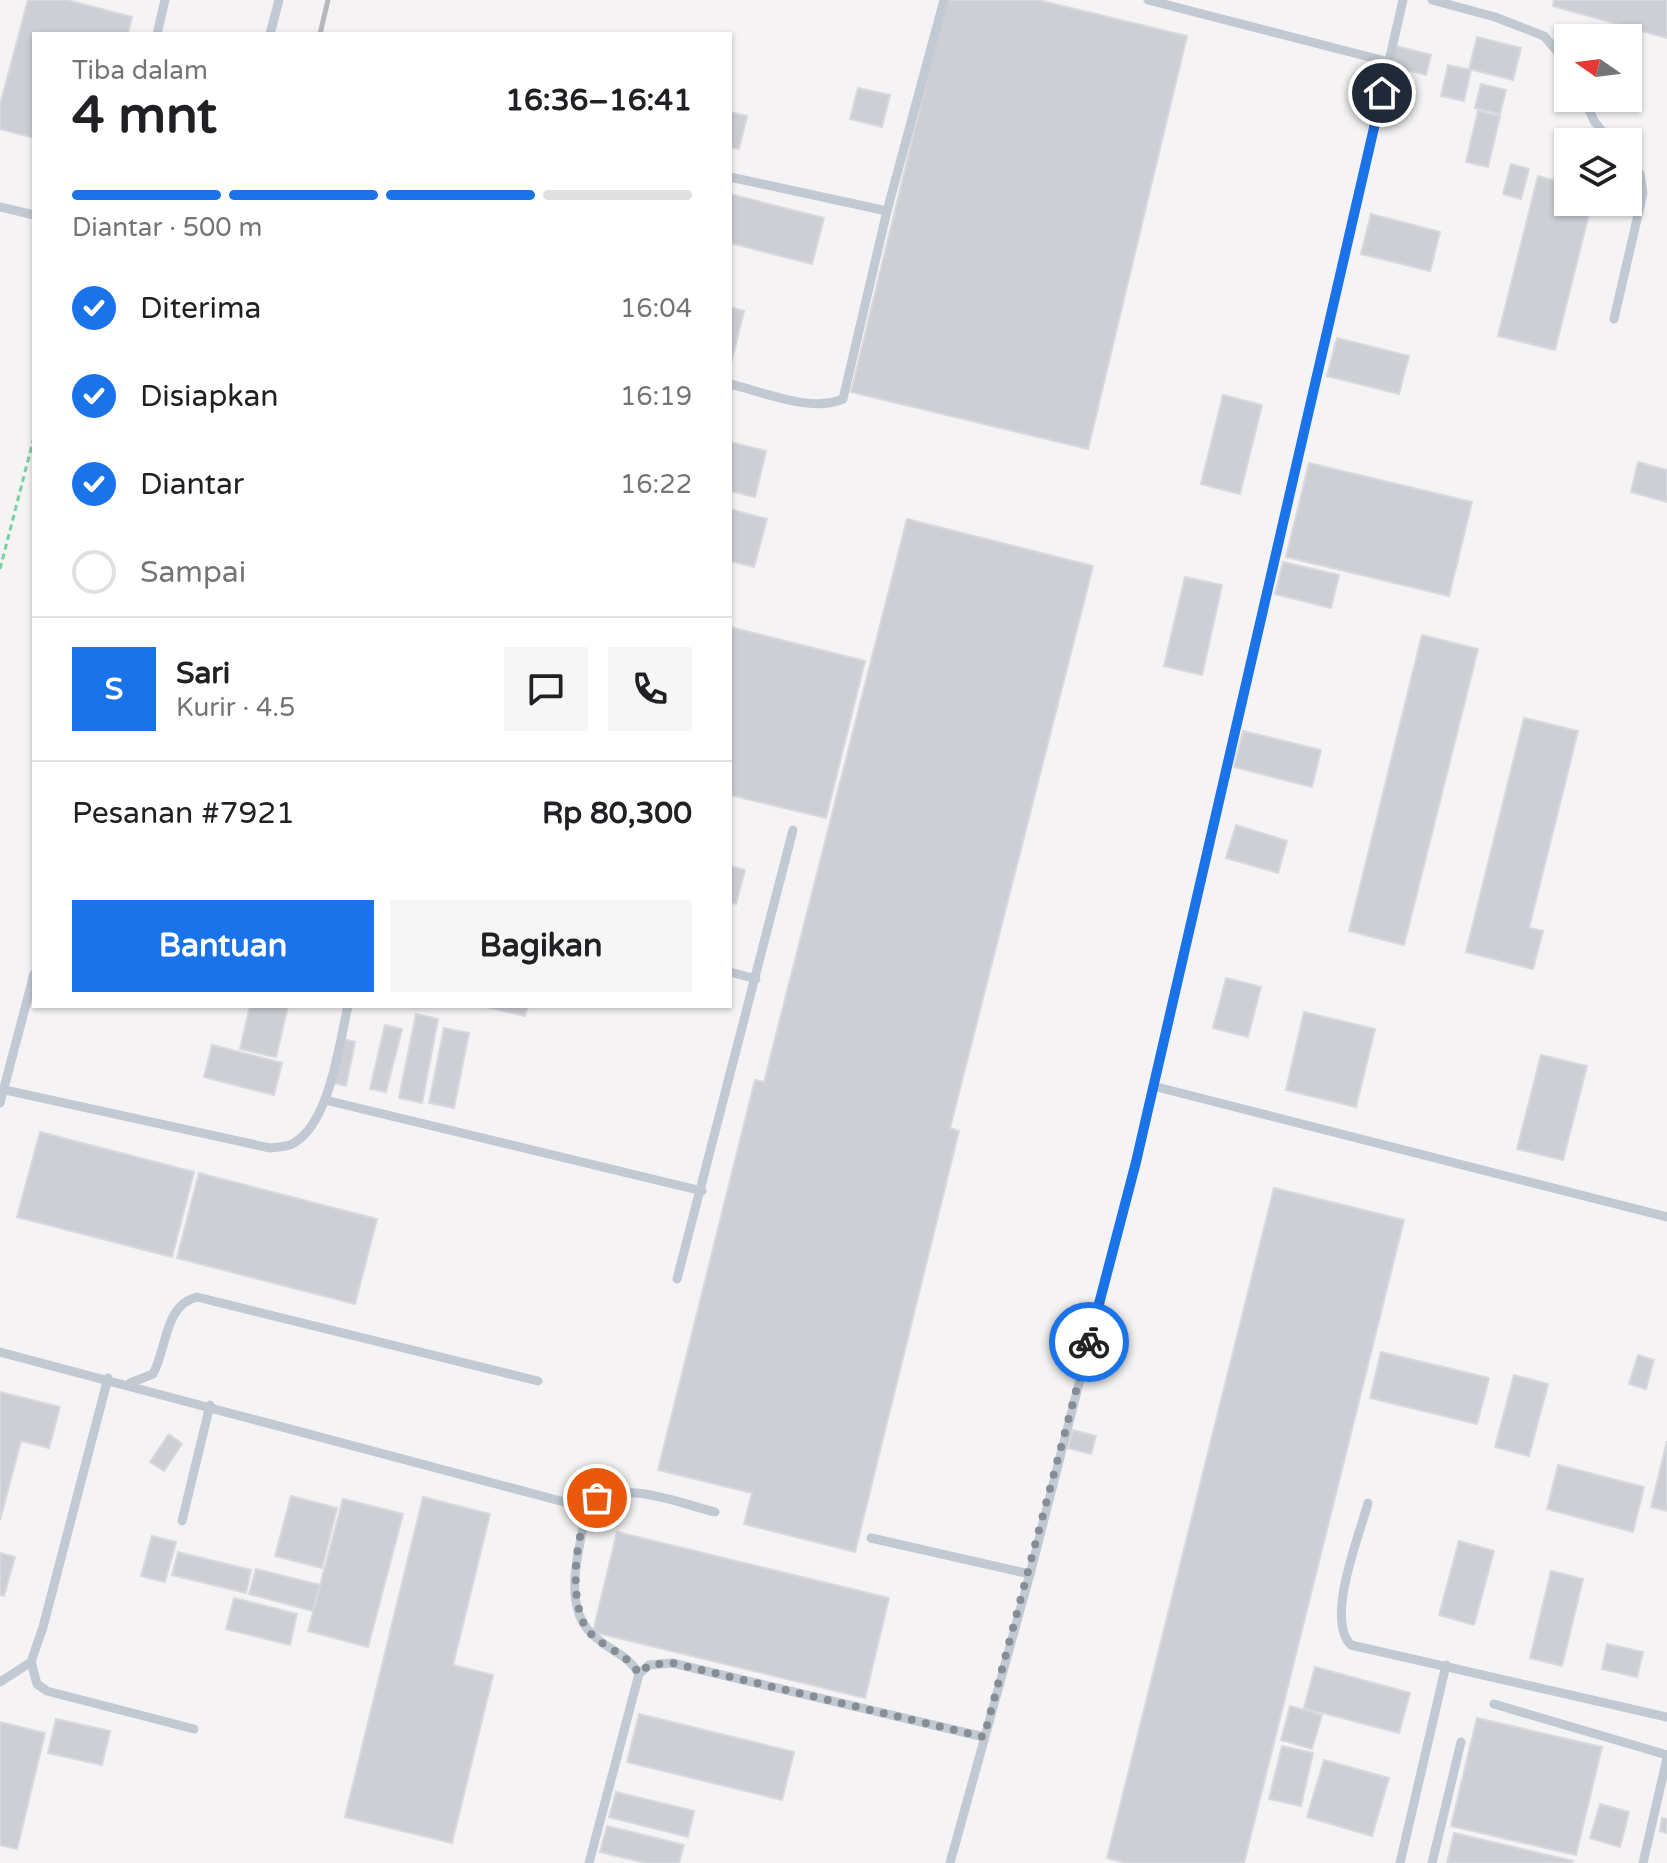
<!DOCTYPE html>
<html lang="id">
<meta charset="utf-8">
<style>
body{margin:0;font-family:"Varela Round",sans-serif;background:#f6f6f6;color:#202124;height:100vh;display:flex;flex-direction:column;font-size:30px;white-space:nowrap}
*{box-sizing:border-box;margin:0}
p{font-size:26px;color:#757577}
.icon{flex:none;width:44px;height:44px;fill:none;stroke:currentColor;stroke-width:2;stroke-linecap:round;stroke-linejoin:round}
.map{position:relative;flex:1;overflow:hidden}
.details{position:absolute;left:32px;top:32px;width:700px;height:976px;display:flex;flex-direction:column;background:#fff;border-radius:0px;box-shadow:0 2px 6px #0004}
.details>*{flex:none}
.needle{width:52px;rotate:284deg}
.controls{position:absolute;left:1554px;top:24px;display:grid;gap:16px}
.controls a{display:grid;place-items:center;width:88px;height:88px;border-radius:0px;background:#fff;box-shadow:0 2px 6px #0004;font-size:40px}
.pin{position:absolute;display:grid;place-items:center;width:68px;height:68px;color:#fff;margin:-34px;border:4px solid #fff;border-radius:50%;box-shadow:0 2px 8px #0007}
.courier{position:absolute;display:grid;place-items:center;width:80px;height:80px;margin:-40px;border:6px solid #1a73e8;border-radius:50%;background:#fff;color:#222;box-shadow:0 2px 10px #0007}
.summary em{font-style:normal;font-weight:800}
.summary div{display:flex;flex-direction:column-reverse}
.summary{display:flex;align-items:center;justify-content:space-between;height:136px;padding:0 40px}
h1{font-size:52px;font-weight:800;line-height:60px}
.bar{display:grid;grid-template-columns:repeat(4,1fr);gap:12px 8px;align-content:center;height:96px;padding:0 40px}
.bar i{height:10px;border-radius:6px;background:#e0e0e0}
.bar .current{background:#1a73e8}
.bar p{grid-column:span 4}
.line{display:flex;align-items:center;gap:20px;padding:0 40px;border-top:2px solid #e0e0e0}
.line div{flex:1}
.round{display:grid;place-items:center;flex:none;width:84px;height:84px;border-radius:0px;background:#f6f6f6}
ol{padding:0 40px;list-style:none}
li{display:flex;align-items:center;gap:24px;height:88px}
li p{margin-inline-start:auto}
li .icon{padding:8px;border-radius:50%;background:#1a73e8;color:#fff;stroke-width:4}
li:last-child{color:#757577}
li i{width:44px;height:44px;border:4px solid #e0e0e0;border-radius:50%}
.button{display:flex;gap:16px;margin-top:auto;padding:16px 40px}
.button a{flex:1;height:92px;border-radius:0px;background:#1a73e8;color:#fff;font-size:32px;font-weight:800;line-height:92px;text-align:center}
.button a+a{background:#f6f6f6;color:#202124}
.map>svg:first-child{display:block}
.building{fill:#cdcfd5;stroke:#d7d9de;stroke-width:2}
.lines{fill:none;stroke-linecap:round;stroke-linejoin:round}
.path{stroke:#7ad0a6;stroke-width:3;stroke-dasharray:6 4;stroke-linecap:butt}
.lane{stroke:#c1cad2;stroke-width:9}
.rail{stroke:#b5b8bd;stroke-width:5}
.done{stroke:#868d94;stroke-width:8;stroke-dasharray:0 14.4}
.route{stroke:#1a73e8;stroke-width:10}
</style>
<div class="map">
<svg width="1667" height="1863" viewBox="0 0 1667 1863">
<rect width="100%" height="100%" fill="#f5f3f3"/>
<g class="building">
<polygon points="28,0 67,0 132,17 128,34 34,34 34,138 0,129 0,105"/>
<polygon points="946,0 1038,0 1187,36 1088,449 851,392"/>
<polygon points="1554,0 1667,0 1667,38 1553,6"/>
<polygon points="1477,37 1521,48 1513,80 1469,69"/>
<polygon points="1396,46 1431,55 1426,75 1391,66"/>
<polygon points="1448,65 1471,70 1464,101 1441,96"/>
<polygon points="1481,84 1506,90 1500,114 1475,108"/>
<polygon points="858,88 890,95 882,127 850,119"/>
<polygon points="1478,111 1500,116 1488,167 1466,162"/>
<polygon points="730,112 747,116 739,149 730,147"/>
<polygon points="1511,164 1529,169 1521,199 1503,194"/>
<polygon points="1538,176 1568,184 1568,202 1592,202 1555,350 1498,336"/>
<polygon points="730,194 824,218 812,264 730,243"/>
<polygon points="1371,214 1440,232 1430,271 1361,254"/>
<polygon points="730,307 744,311 730,368"/>
<polygon points="1337,338 1409,356 1399,394 1327,376"/>
<polygon points="1223,395 1262,405 1240,494 1201,484"/>
<polygon points="730,442 766,451 755,497 730,491"/>
<polygon points="1638,462 1667,470 1667,502 1631,492"/>
<polygon points="1309,463 1472,502 1449,596 1286,557"/>
<polygon points="730,509 767,519 754,567 730,561"/>
<polygon points="907,519 1093,566 950,1128 959,1131 855,1552 744,1524 752,1493 658,1470 755,1080 764,1082"/>
<polygon points="1283,562 1339,575 1331,608 1275,594"/>
<polygon points="1185,577 1222,585 1202,675 1164,666"/>
<polygon points="730,627 865,661 826,818 730,795"/>
<polygon points="1422,635 1478,649 1404,945 1349,931"/>
<polygon points="1524,718 1578,731 1529,928 1543,931 1533,969 1466,952"/>
<polygon points="1243,731 1321,750 1312,787 1234,767"/>
<polygon points="1236,825 1287,841 1278,873 1226,858"/>
<polygon points="730,866 745,870 736,904 730,902"/>
<polygon points="1226,978 1261,987 1248,1037 1213,1028"/>
<polygon points="250,1006 288,1006 276,1057 240,1049"/>
<polygon points="482,1006 528,1006 525,1016"/>
<polygon points="1304,1012 1375,1029 1356,1107 1286,1090"/>
<polygon points="416,1014 438,1019 422,1103 399,1098"/>
<polygon points="385,1025 402,1029 386,1092 370,1089"/>
<polygon points="444,1028 469,1033 454,1108 429,1103"/>
<polygon points="340,1038 355,1042 346,1086 330,1082"/>
<polygon points="212,1045 282,1063 274,1095 204,1077"/>
<polygon points="1541,1055 1587,1066 1563,1160 1517,1149"/>
<polygon points="40,1132 194,1172 172,1257 17,1217"/>
<polygon points="199,1173 377,1219 355,1304 177,1258"/>
<polygon points="1274,1188 1404,1220 1244,1863 1126,1863 1107,1858"/>
<polygon points="1381,1352 1489,1378 1477,1424 1370,1398"/>
<polygon points="1638,1355 1654,1360 1646,1389 1629,1384"/>
<polygon points="1514,1375 1548,1384 1529,1456 1495,1447"/>
<polygon points="0,1392 60,1407 49,1448 21,1441 0,1520"/>
<polygon points="1073,1430 1096,1436 1091,1454 1068,1448"/>
<polygon points="169,1434 182,1444 164,1471 150,1462"/>
<polygon points="1667,1441 1667,1511 1651,1507"/>
<polygon points="1558,1465 1644,1487 1633,1532 1547,1509"/>
<polygon points="291,1496 337,1508 322,1568 275,1556"/>
<polygon points="423,1497 490,1514 453,1665 493,1675 452,1843 345,1817"/>
<polygon points="343,1499 403,1514 368,1647 308,1631"/>
<polygon points="617,1532 889,1598 865,1698 593,1632"/>
<polygon points="152,1536 176,1542 165,1582 141,1576"/>
<polygon points="1459,1541 1494,1551 1474,1625 1439,1615"/>
<polygon points="178,1552 251,1570 246,1593 172,1575"/>
<polygon points="0,1553 15,1557 4,1596 0,1595"/>
<polygon points="256,1569 320,1585 313,1611 249,1594"/>
<polygon points="1551,1571 1583,1579 1562,1666 1530,1658"/>
<polygon points="234,1598 297,1614 290,1645 226,1629"/>
<polygon points="1607,1644 1643,1652 1637,1677 1602,1669"/>
<polygon points="1315,1667 1410,1693 1399,1733 1304,1708"/>
<polygon points="1290,1706 1322,1715 1312,1749 1281,1740"/>
<polygon points="639,1714 794,1752 782,1800 627,1762"/>
<polygon points="1477,1718 1602,1747 1576,1855 1451,1826"/>
<polygon points="56,1719 110,1731 102,1765 48,1753"/>
<polygon points="0,1722 45,1733 17,1849 0,1845"/>
<polygon points="1282,1746 1313,1753 1301,1806 1269,1799"/>
<polygon points="1324,1760 1389,1778 1372,1836 1307,1817"/>
<polygon points="616,1792 694,1811 688,1837 609,1817"/>
<polygon points="1600,1804 1629,1812 1620,1847 1590,1838"/>
<polygon points="1662,1818 1667,1819 1667,1833 1660,1831"/>
<polygon points="607,1826 684,1845 679,1863 646,1863 600,1852"/>
<polygon points="1454,1833 1573,1861 1572,1863 1447,1863"/>
</g>
<g class="lines">
<polyline class="path" points="0,569 34,437"/>
<g class="lane">
<polyline points="1148,0 1389,62"/>
<polyline points="1432,0 1495,17 1544,36 1568,64"/>
<polyline points="157,34 165,0"/>
<polyline points="270,34 279,0"/>
<polyline points="1584,98 1594,121 1611,142"/>
<polyline points="730,177 887,211"/>
<polyline points="0,207 34,215"/>
<polyline points="1614,319 1643,193 1640,174 1628,163"/>
<path d="M730,384C764,392 810,413 843,399L887,211L944,0"/>
<polyline points="730,972 756,979"/>
<polyline points="1153,1086 1667,1217"/>
<path d="M0,1089L270,1148C278,1147 288,1147 294,1143C330,1122 339,1044 348,1006"/>
<polyline points="325,1100 702,1191"/>
<polyline points="0,1103 34,974"/>
<polyline points="677,1279 793,830"/>
<path d="M0,1352L587,1508C581,1544 560,1604 592,1634C607,1650 627,1653 639,1674L589,1863"/>
<path d="M130,1383L153,1374C167,1349 164,1305 197,1297L538,1381"/>
<path d="M1368,1503C1359,1537 1325,1619 1351,1645L1667,1717"/>
<path d="M587,1508C617,1476 678,1503 715,1512"/>
<polyline points="182,1521 210,1405"/>
<polyline points="871,1538 1030,1574"/>
<polyline points="31,1662 37,1684 47,1691 194,1729"/>
<polyline points="639,1674 649,1665 672,1663 984,1737"/>
<polyline points="0,1682 31,1662 43,1627 108,1378"/>
<polyline points="1494,1704 1667,1755"/>
<polyline points="950,1863 1030,1574 1136,1162 1403,0"/>
<polyline points="1400,1863 1446,1665"/>
<polyline points="1432,1863 1461,1742"/>
<polyline points="1643,1863 1667,1758"/>
</g>
<polyline class="rail" points="320,34 328,0"/>
</g>
<g class="lines">
<path class="done" d="M597,1498C574,1522 566,1609 591,1634C607,1650 627,1653 639,1674L649,1665L672,1663L984,1737L1089,1342"/>
<polyline class="route" points="1089,1342 1136,1162 1382,93"/>
</g>
</svg>
<div class="controls">
<a><svg class="needle" viewBox="-14 -14 28 28"><path d="M0-13l5 13h-10z" fill="#e53935"/><path d="M0 13l5-13h-10z" fill="#757577"/></svg></a>
<a><svg class="icon" aria-label="layers" viewBox="0 0 24 24"><path d="M12 4l9 5-9 5-9-5zM3 14l9 5 9-5"/></svg></a>
</div>
<div class="pin" style="left:597px;top:1498px;background:#ea580c"><svg class="icon" aria-label="bag" viewBox="0 0 24 24"><path d="M5 8h14l-1 12H6zM9 8a3 3 0 0 1 6 0"/></svg></div>
<div class="pin" style="left:1382px;top:93px;background:#1f2937"><svg class="icon" aria-label="home" viewBox="0 0 24 24"><path d="M3 11l9-7 9 7M6 9v11h12V9"/></svg></div>
<div class="courier" style="left:1089px;top:1342px"><svg class="icon" aria-label="bike" viewBox="0 0 24 24"><circle cx="6" cy="16" r="4"/><circle cx="18" cy="16" r="4"/><path d="M6 16l4-8h5l3 8M10 8l3 8H6M13 5h3"/></svg></div>
<section class="details">
<div class="summary"><div><h1>4 mnt</h1><p>Tiba dalam</p></div><em>16:36–16:41</em></div>
<div class="bar"><i class="current"></i><i class="current"></i><i class="current"></i><i></i><p>Diantar · 500 m</p></div>
<ol>
<li><svg class="icon" aria-label="check" viewBox="0 0 24 24"><path d="M5 12l5 5 9-10"/></svg>Diterima<p>16:04</p></li>
<li><svg class="icon" aria-label="check" viewBox="0 0 24 24"><path d="M5 12l5 5 9-10"/></svg>Disiapkan<p>16:19</p></li>
<li><svg class="icon" aria-label="check" viewBox="0 0 24 24"><path d="M5 12l5 5 9-10"/></svg>Diantar<p>16:22</p></li>
<li><i></i>Sampai</li>
</ol>
<div class="line" style="height:144px"><b class="round" style="background:#1a73e8;color:#fff">S</b><div><b>Sari</b><p>Kurir · 4.5</p></div><a class="round"><svg class="icon" aria-label="chat" viewBox="0 0 24 24"><path d="M4 5h16v11H9l-5 4z"/></svg></a><a class="round"><svg class="icon" aria-label="phone" viewBox="0 0 24 24"><path d="M5 4h4l2 5-3 2q2 4 5 5l2-3 5 2v4C11 20 4 13 5 4z"/></svg></a></div>
<div class="line" style="height:104px"><div>Pesanan #7921</div><b>Rp 80,300</b></div>
<div class="button"><a>Bantuan</a><a>Bagikan</a></div>
</section>
</div>
